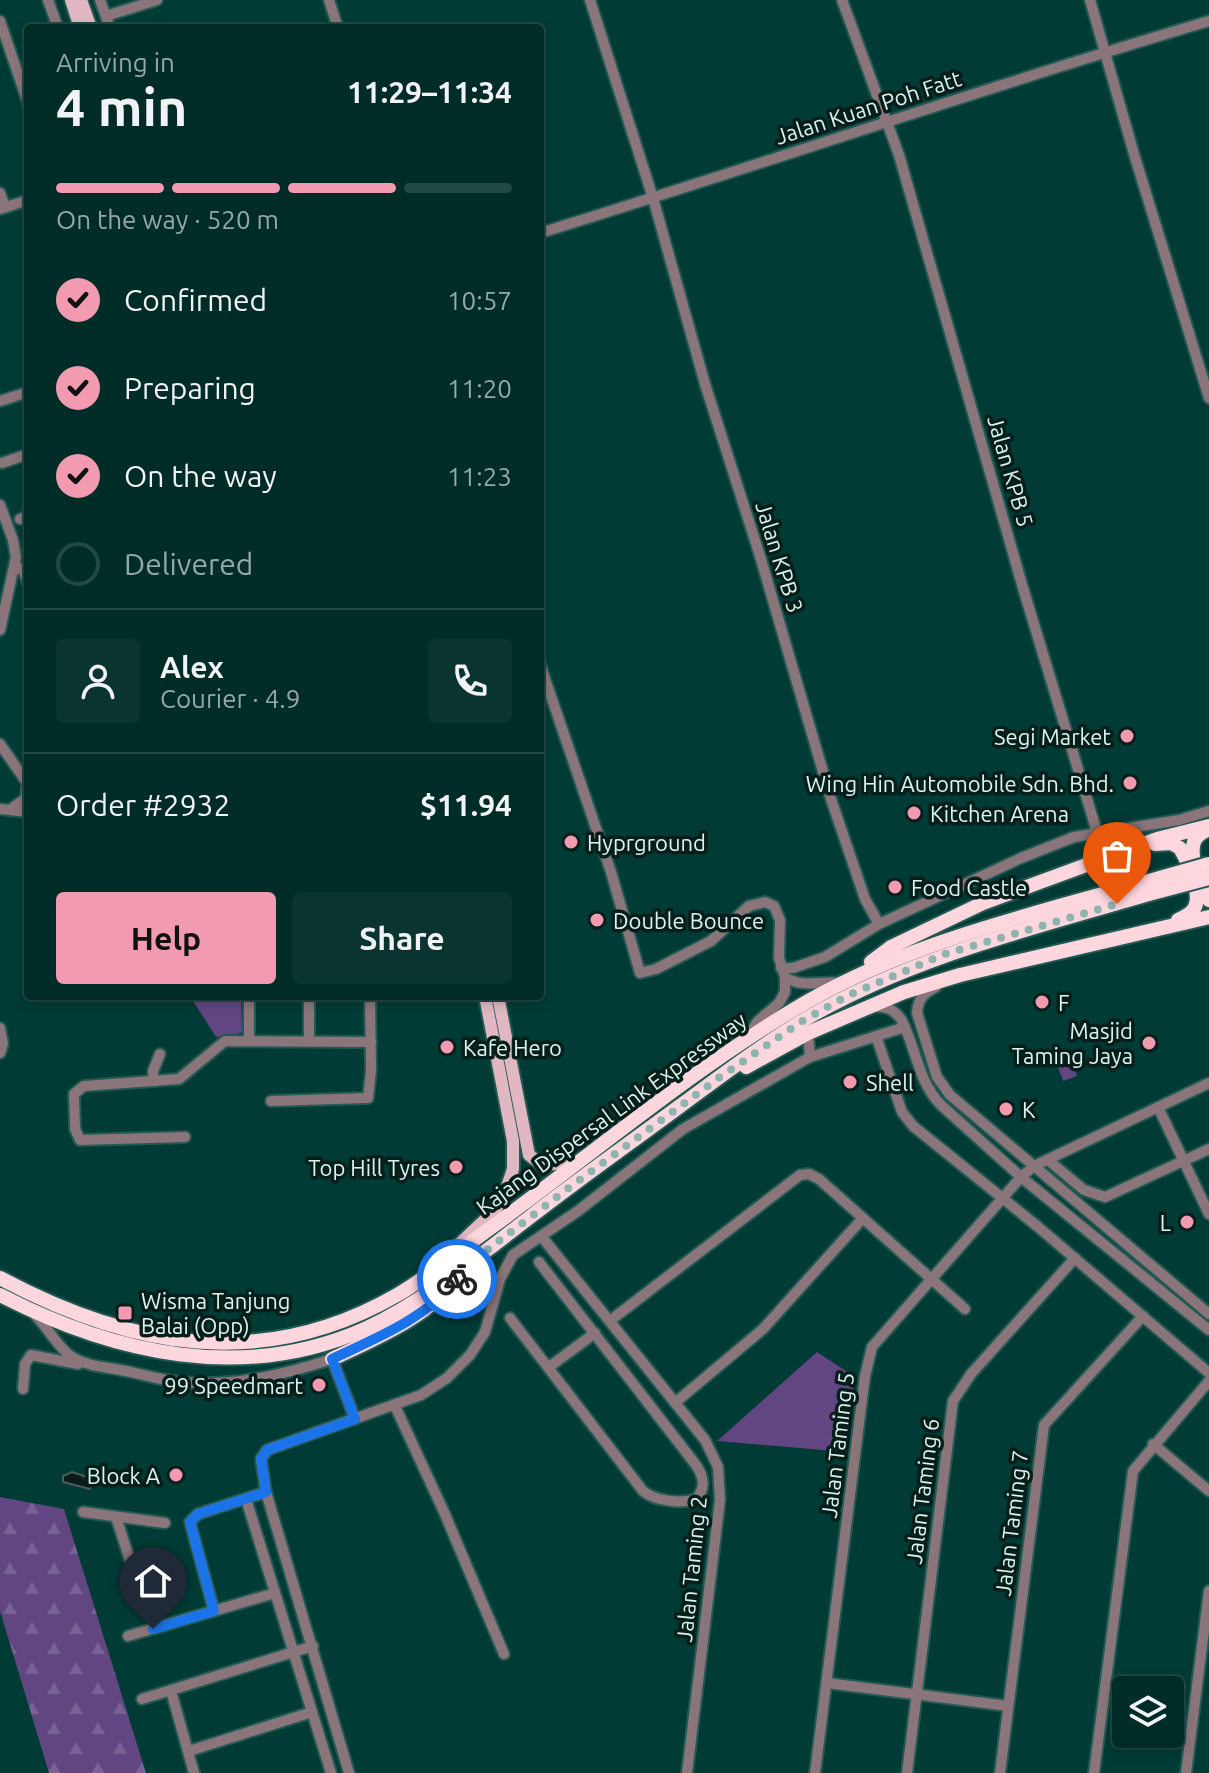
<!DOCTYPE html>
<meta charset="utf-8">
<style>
body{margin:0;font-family:Ubuntu,sans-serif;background:#0a3430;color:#f1f3f6;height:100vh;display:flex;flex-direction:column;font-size:30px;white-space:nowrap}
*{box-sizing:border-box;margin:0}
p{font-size:26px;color:#95a7a8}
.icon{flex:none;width:44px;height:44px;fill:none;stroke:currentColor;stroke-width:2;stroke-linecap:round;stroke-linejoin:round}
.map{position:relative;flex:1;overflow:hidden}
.side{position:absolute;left:24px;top:24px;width:520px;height:976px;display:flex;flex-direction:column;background:#002c28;border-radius:8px;box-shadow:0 4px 12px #0003,0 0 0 2px #224845}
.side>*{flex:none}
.buttons{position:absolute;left:1112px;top:1676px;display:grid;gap:16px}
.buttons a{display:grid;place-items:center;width:72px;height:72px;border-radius:8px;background:#002c28;box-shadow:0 4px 12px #0003,0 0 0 2px #224845;font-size:40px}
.pin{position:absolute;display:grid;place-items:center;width:68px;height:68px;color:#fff;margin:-82px -34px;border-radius:50% 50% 50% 0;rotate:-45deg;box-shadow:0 0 8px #0007}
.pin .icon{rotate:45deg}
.courier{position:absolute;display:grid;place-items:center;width:80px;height:80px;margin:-40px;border:6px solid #1a73e8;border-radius:50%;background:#fff;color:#222;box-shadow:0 2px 10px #0007}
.head em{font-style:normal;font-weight:700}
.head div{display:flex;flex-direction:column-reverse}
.head{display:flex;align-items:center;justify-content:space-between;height:136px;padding:0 32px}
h1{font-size:52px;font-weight:700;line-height:60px}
.bar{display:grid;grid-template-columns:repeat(4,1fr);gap:12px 8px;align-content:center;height:96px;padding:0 32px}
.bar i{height:10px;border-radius:6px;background:#224845}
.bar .active{background:#f29aaf}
.bar p{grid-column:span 4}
.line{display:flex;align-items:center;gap:20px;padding:0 32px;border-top:2px solid #224845}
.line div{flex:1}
.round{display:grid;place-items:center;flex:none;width:84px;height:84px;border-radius:8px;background:#0a3430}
ol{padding:0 32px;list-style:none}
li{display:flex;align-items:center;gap:24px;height:88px}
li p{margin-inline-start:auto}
li .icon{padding:8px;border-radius:50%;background:#f29aaf;color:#111;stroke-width:4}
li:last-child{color:#95a7a8}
li i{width:44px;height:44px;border:4px solid #224845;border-radius:50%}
.primary-button{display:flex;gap:16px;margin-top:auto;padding:16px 32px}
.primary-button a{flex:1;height:92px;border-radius:8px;background:#f29aaf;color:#111;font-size:32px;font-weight:700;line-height:92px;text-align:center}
.primary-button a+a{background:#0a3430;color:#f1f3f6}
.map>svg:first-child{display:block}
.green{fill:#624682}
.forest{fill:url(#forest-firs)}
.water{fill:url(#water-ripples);stroke:#4a5d5a;stroke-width:2}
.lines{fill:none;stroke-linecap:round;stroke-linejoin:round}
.minor-casing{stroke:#235953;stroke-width:14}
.major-casing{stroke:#235953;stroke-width:16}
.highway-casing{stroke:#235953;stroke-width:18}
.minor{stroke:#8a757a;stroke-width:10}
.major{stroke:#e1b8c1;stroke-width:12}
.highway{stroke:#fed6de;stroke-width:14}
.highway-bridge-casing{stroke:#235953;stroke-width:18;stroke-linecap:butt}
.highway-bridge{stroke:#fed6de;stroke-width:14}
.done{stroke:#8eb4af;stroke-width:8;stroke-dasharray:0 14.4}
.route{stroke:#1a73e8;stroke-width:10}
.poi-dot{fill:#f29aaf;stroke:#081e1b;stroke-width:3}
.labels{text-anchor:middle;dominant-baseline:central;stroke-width:7;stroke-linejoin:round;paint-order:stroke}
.street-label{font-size:22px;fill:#daf5f0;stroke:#081e1b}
.poi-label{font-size:22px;fill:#daf5f0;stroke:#081e1b;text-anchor:start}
</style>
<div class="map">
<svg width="1209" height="1773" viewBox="0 0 1209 1773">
<defs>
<pattern id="forest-firs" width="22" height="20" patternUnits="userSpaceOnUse" patternTransform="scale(2)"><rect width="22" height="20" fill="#624682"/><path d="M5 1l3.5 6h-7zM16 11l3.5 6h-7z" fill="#786194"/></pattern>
<pattern id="water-ripples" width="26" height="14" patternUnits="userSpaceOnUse" patternTransform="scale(2)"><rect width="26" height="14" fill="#0c1c1a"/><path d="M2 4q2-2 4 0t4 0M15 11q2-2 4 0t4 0" fill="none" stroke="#2f3e3c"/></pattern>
</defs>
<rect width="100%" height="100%" fill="#003b35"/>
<g class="green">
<polygon points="190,996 241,996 242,1033 216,1037"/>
<polygon points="1069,1051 1077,1076 1063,1081 1054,1056"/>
<polygon points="817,1352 855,1377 845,1452 717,1441"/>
</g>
<polygon class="forest" points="0,1497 64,1509 146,1773 49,1773 0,1611"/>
<polygon class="water" points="72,1472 91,1478 93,1484 90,1489 63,1482 63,1476"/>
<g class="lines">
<defs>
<g id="minor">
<polyline points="48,0 58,28"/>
<polyline points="100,0 110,28"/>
<polyline points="329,0 338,28"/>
<polyline points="590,0 653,198 705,384 760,556 831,799 865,899 879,924"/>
<polyline points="842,0 899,155 1023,588 1097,832"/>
<polyline points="1090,0 1134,154 1209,398"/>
<polyline points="106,16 157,0"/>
<polyline points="0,21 28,103"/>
<polyline points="0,193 5,207"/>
<polyline points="0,209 28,200"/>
<path d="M540,233C764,164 985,87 1209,21"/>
<polyline points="0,401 28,392"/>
<polyline points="2,463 28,454"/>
<polyline points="0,505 13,540 16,557 0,630"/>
<polyline points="20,519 28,516"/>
<polyline points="15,565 24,572 28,583"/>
<polyline points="540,664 611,872 640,973 656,969 711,941 749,906 765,902 774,906 780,920 779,958 785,977 785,992 779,1003 758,1021 747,1037"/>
<polyline points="0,744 28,784"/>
<polyline points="0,809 28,812"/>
<polyline points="10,810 26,798 27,783"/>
<polyline points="781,968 793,968 825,957 879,924 1021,858 1074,837 1179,820 1209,811"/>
<path d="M785,977C804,989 820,980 840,983"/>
<path d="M936,987C924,993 918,998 917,1013L937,1077L950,1095L1209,1314"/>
<path d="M874,1007C886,1006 893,1009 901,1019C916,1047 918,1082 941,1105L1021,1177L1209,1330"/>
<polyline points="0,1028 3,1044 0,1053"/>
<polyline points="808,1033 810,1057"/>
<polyline points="876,1036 902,1112 913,1126 1037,1226 1209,1373"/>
<polyline points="249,1040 249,996"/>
<polyline points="309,1041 309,996"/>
<polyline points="154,1081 153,1071 160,1054"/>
<polyline points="271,1101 368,1098 371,1071 370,996"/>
<polyline points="1158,1107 1209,1214"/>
<polyline points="185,1137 80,1140 75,1129 74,1094 84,1086 179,1079 225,1041 371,1042"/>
<polyline points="1048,1160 1084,1190 1105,1197 1209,1149"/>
<polyline points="542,1237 705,1440 718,1467 720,1500 687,1773"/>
<path d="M36,1316C48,1328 59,1349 72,1357C88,1367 108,1367 126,1371C144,1375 162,1380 180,1382C232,1387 283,1375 332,1359L355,1419"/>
<path d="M510,1318L643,1491C655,1501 681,1504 696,1499C706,1488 704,1477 696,1465L539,1262"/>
<polyline points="611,1320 800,1175 809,1174 819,1179 965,1309"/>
<polyline points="549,1367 595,1333"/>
<polyline points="23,1389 25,1364 31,1355 78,1364"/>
<polyline points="676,1402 763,1329 863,1218"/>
<polyline points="395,1406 444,1512 504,1654"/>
<polyline points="1153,1444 1209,1491"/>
<polyline points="246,1499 331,1773"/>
<polyline points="83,1512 165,1523"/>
<polyline points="116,1517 143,1601"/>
<polyline points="214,1611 190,1522 198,1514 266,1492"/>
<polyline points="128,1636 275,1593"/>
<polyline points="827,1683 1008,1706"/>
<polyline points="171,1691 194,1773"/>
<polyline points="142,1699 313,1646"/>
<polyline points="189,1751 312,1712"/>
<polyline points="349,1773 266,1492 261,1459 267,1450 421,1395 447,1378 470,1355 485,1332 500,1279 513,1255 578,1211 683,1129 810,1057 905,1027"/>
<polyline points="815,1773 865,1376 872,1347 1021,1177 1034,1166 1209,1083"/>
<polyline points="907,1773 953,1401 971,1374 1075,1258"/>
<polyline points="1000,1773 1044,1425 1143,1316"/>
<polyline points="1094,1773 1133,1471 1209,1381"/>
<polyline points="1186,1773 1209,1591"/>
</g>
<g id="major">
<polyline points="71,0 80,28"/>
<polyline points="81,0 91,28"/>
<polyline points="498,996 529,1155 542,1165 578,1162"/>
<polyline points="441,1261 493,1212 503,1199 513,1169 513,1141 485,996"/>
</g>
<g id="highway">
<path d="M1209,829C1203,832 1196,835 1194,842C1189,856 1200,888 1209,900"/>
<path d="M1155,844L1171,843L1180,848C1188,862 1203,894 1194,909C1190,915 1184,917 1178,920"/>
<polyline points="871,962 891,947 983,903 1157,839 1209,826"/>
<polyline points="746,1067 808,1033 904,992 960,975 1209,917"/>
<path d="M0,1278C131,1348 263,1372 397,1295C432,1275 463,1247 496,1224C595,1152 688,1073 793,1010C900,945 1022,917 1142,883"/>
<path d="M0,1295C114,1354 243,1383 365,1329C425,1301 478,1257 530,1217C579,1179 630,1143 680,1106C721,1076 763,1044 807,1018C912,957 1030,929 1145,895"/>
<path d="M332,1359C379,1337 427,1317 460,1276"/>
</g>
</defs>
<use href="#minor" class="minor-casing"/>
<use href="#major" class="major-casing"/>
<use href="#highway" class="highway-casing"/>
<use href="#minor" class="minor"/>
<use href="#major" class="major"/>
<use href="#highway" class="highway"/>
<defs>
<g id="highway-bridge">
<polyline points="1142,883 1209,864"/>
<polyline points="1145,895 1209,878"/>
</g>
</defs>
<use href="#highway-bridge" class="highway-bridge-casing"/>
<use href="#highway-bridge" class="highway-bridge"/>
</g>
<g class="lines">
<polyline class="done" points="457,1279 470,1263 566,1190 720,1077 804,1020 849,995 945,954 1117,904"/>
<path class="route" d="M153,1629L214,1611L190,1522L198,1514L266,1492L261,1459L267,1450L355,1419L332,1359C376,1338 426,1319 457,1279"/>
</g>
<g class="poi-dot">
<circle cx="1127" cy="736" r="8"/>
<circle cx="1130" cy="783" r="8"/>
<circle cx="914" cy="813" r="8"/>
<circle cx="571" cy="842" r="8"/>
<circle cx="895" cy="887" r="8"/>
<circle cx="597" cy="920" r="8"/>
<circle cx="1042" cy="1002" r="8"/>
<circle cx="1149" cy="1043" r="8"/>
<circle cx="447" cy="1047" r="8"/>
<circle cx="850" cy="1082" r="8"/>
<circle cx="1006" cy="1109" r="8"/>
<circle cx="456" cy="1167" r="8"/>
<circle cx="1187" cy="1222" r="8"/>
<rect x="117" y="1305" width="16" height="16" rx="4"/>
<circle cx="319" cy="1385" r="8"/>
<circle cx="176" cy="1475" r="8"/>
</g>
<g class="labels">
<g class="street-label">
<text transform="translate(868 107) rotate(-18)">Jalan Kuan Poh Fatt</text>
<text transform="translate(1011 471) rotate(74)">Jalan KPB 5</text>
<text transform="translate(780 557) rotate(73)">Jalan KPB 3</text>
<text transform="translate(611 1113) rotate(-36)">Kajang Dispersal Link Expressway</text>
<text transform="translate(837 1445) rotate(-83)">Jalan Taming 5</text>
<text transform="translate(922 1491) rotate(-83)">Jalan Taming 6</text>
<text transform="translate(1011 1523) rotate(-83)">Jalan Taming 7</text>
<text transform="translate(691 1569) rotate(-84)">Jalan Taming 2</text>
</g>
<g class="poi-label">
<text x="1111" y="736" text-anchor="end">Segi Market</text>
<text x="1114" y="783" text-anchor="end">Wing Hin Automobile Sdn. Bhd.</text>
<text x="930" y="813">Kitchen Arena</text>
<text x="587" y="842">Hyprground</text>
<text x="911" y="887">Food Castle</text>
<text x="613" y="920">Double Bounce</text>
<text x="1058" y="1002">F</text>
<text x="1133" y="1030" text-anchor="end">Masjid<tspan x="1133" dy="25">Taming Jaya</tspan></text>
<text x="463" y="1047">Kafe Hero</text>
<text x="866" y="1082">Shell</text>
<text x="1022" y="1109">K</text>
<text x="440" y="1167" text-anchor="end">Top Hill Tyres</text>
<text x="1171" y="1222" text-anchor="end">L</text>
<text x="141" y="1300">Wisma Tanjung<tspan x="141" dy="25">Balai (Opp)</tspan></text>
<text x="303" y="1385" text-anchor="end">99 Speedmart</text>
<text x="160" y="1475" text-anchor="end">Block A</text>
</g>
</g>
</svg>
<div class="buttons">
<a><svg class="icon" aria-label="layers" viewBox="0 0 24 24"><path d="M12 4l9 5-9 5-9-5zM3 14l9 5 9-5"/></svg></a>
</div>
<div class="pin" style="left:1117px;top:904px;background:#ea580c"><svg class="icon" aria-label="bag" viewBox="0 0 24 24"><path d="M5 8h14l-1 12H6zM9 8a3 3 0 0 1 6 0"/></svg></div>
<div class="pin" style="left:153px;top:1629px;background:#1f2937"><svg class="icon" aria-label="home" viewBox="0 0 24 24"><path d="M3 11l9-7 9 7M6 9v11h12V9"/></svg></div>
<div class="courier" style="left:457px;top:1279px"><svg class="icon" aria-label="bike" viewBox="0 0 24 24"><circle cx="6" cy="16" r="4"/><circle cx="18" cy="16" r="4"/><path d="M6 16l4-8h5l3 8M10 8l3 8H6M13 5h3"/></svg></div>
<section class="side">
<div class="head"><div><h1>4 min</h1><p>Arriving in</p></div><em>11:29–11:34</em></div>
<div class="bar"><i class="active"></i><i class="active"></i><i class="active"></i><i></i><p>On the way · 520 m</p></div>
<ol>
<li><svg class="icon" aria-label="check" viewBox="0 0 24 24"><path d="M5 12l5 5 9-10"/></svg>Confirmed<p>10:57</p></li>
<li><svg class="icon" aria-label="check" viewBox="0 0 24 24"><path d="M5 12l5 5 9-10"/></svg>Preparing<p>11:20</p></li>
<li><svg class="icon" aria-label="check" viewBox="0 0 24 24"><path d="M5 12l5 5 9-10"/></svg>On the way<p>11:23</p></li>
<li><i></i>Delivered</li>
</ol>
<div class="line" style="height:144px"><a class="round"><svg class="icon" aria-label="person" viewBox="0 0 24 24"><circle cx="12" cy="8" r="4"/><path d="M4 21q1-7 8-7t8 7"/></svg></a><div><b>Alex</b><p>Courier · 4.9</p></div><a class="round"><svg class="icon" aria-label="phone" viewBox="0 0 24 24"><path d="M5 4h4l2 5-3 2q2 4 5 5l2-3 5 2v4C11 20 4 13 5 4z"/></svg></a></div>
<div class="line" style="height:104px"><div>Order #2932</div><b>$11.94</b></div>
<div class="primary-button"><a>Help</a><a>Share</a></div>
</section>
</div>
